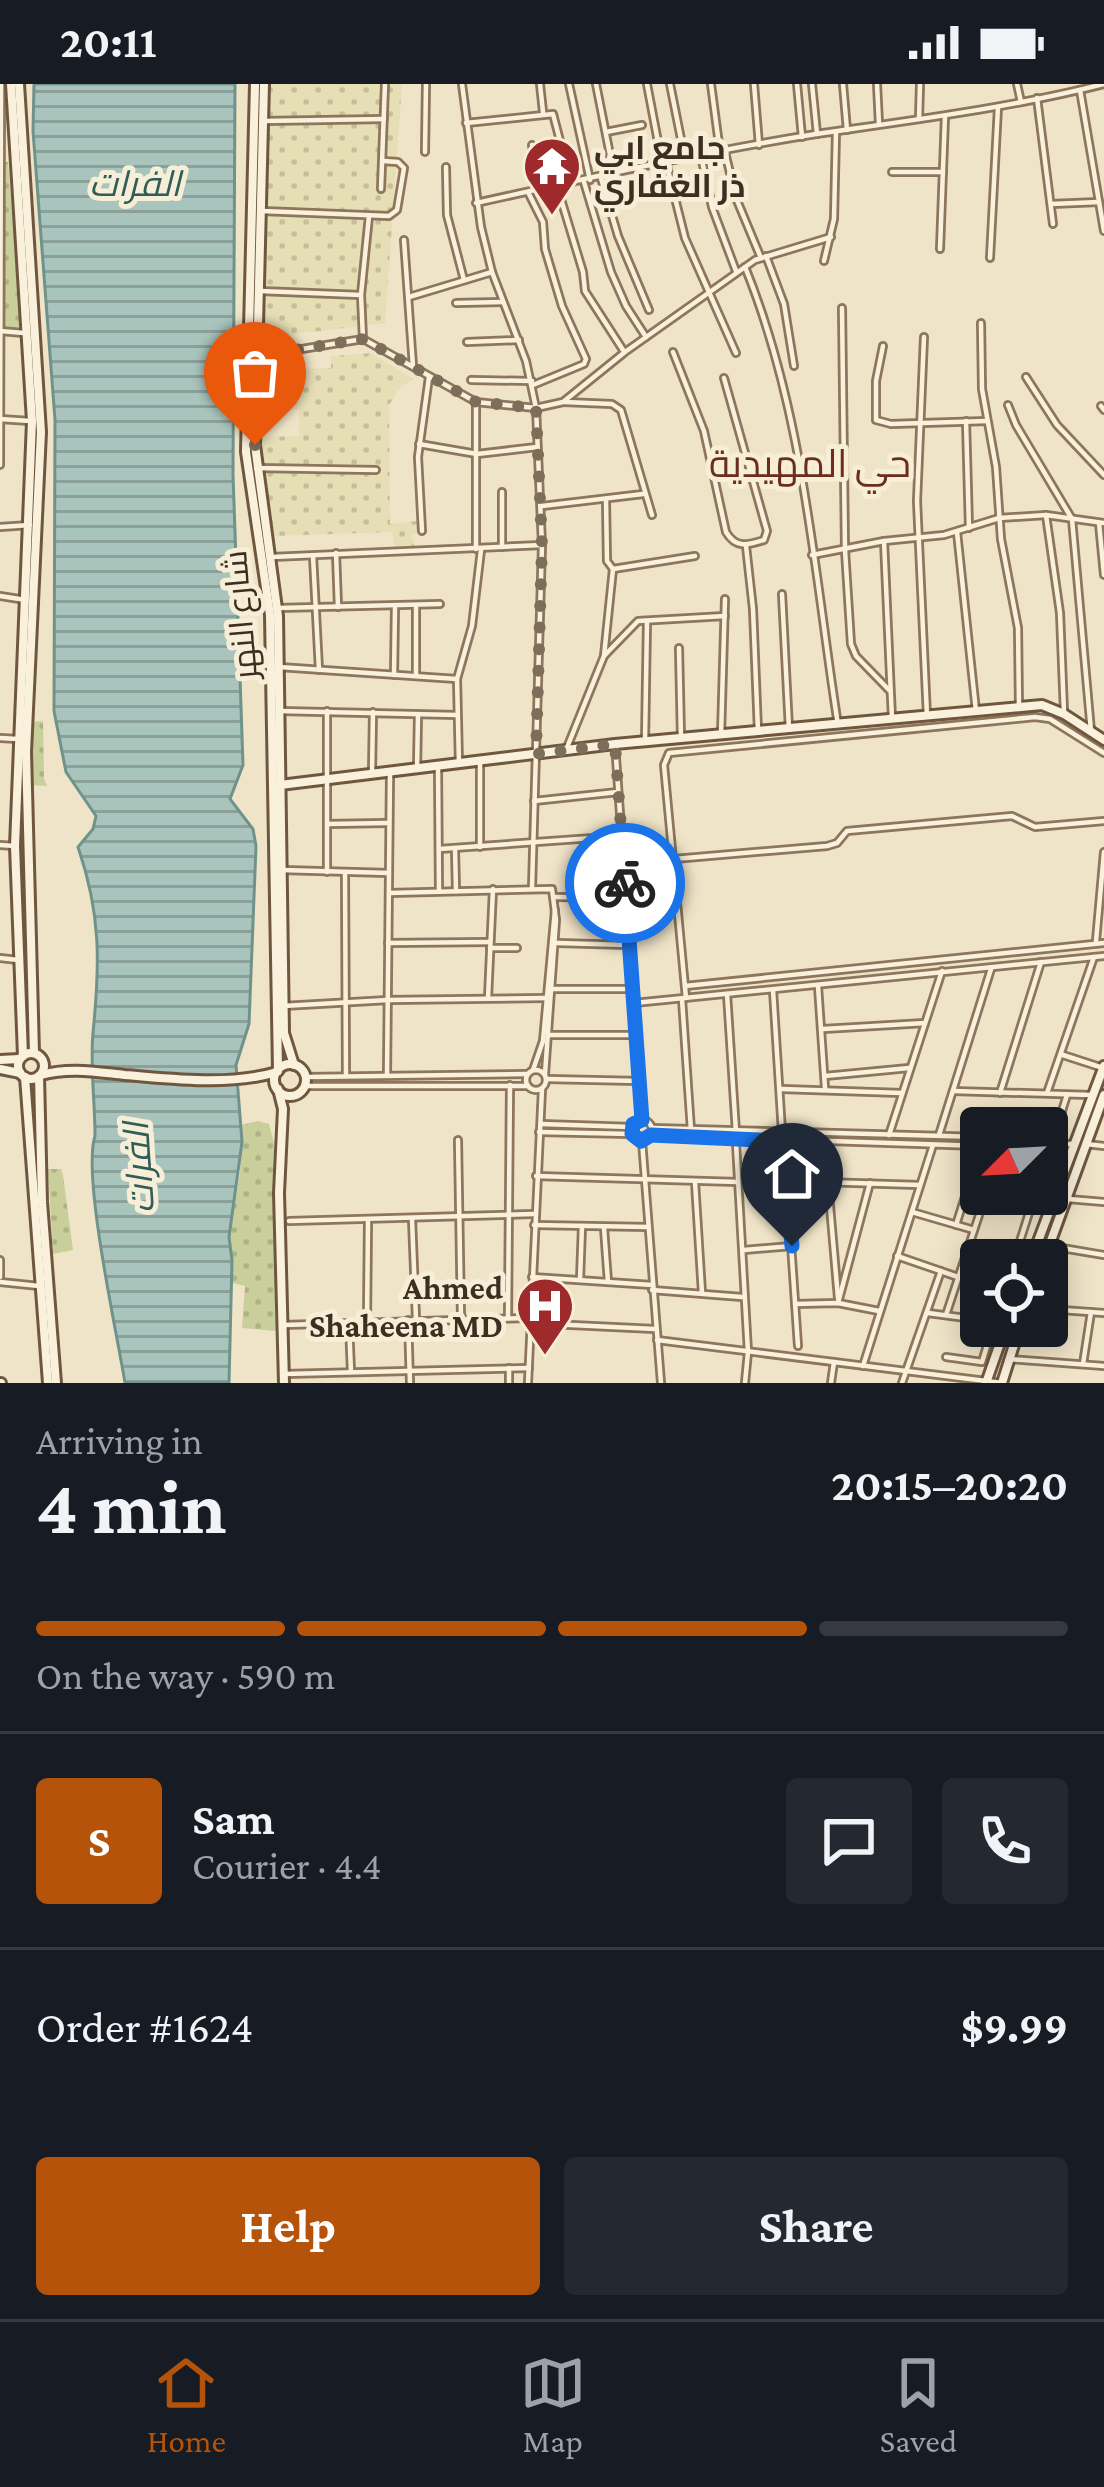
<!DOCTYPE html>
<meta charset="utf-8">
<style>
body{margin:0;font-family:"Crimson Pro",Cairo,serif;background:#242831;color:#f1f3f6;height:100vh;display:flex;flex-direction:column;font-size:45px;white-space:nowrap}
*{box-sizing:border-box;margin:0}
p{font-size:39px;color:#9ea1a6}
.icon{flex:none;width:66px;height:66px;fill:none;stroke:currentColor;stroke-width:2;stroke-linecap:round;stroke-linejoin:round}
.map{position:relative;height:1299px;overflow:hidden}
.drawer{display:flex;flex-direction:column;background:#171b24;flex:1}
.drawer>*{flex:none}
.needle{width:78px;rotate:246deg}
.tools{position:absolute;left:960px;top:1023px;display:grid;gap:24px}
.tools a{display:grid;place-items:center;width:108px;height:108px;border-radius:12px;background:#171b24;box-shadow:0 6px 30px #0003;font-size:60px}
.pin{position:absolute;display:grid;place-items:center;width:102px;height:102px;color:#fff;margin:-123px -51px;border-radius:50% 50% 50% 0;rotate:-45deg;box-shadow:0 0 12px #0007}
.pin .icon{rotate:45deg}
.courier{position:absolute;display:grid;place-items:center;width:120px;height:120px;margin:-60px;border:9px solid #1a73e8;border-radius:50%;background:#fff;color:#222;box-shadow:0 3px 15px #0007}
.head em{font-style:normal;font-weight:700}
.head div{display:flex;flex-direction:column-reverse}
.head{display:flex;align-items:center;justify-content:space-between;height:204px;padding:0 36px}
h1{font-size:78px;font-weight:700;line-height:90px}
.bar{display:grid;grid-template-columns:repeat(4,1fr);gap:18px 12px;align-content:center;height:144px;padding:0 36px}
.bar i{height:15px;border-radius:9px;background:#363941}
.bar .active{background:#b45309}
.bar p{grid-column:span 4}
.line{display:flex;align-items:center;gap:30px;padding:0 36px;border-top:3px solid #363941}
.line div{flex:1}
.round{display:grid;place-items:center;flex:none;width:126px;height:126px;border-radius:12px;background:#242831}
.cta{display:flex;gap:24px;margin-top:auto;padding:24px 36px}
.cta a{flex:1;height:138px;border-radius:12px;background:#b45309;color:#fff;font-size:48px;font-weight:700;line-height:138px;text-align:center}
.cta a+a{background:#242831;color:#f1f3f6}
.status{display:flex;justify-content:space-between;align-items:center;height:84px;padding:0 60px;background:#171b24;direction:ltr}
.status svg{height:33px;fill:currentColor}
.menu{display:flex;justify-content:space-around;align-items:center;height:168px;border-top:3px solid #363941;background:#171b24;font-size:33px;color:#9ea1a6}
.menu a{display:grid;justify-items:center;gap:6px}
.menu .active{color:#b45309}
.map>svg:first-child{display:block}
.farmland{fill:url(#farmland-dots)}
.green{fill:url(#green-dots)}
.water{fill:url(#water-rules);stroke:#6f938a;stroke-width:3}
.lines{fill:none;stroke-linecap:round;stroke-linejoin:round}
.street-casing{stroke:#8d765c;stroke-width:10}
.secondary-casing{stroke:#6f573f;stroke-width:14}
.street{stroke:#faf1dc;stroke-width:4.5}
.secondary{stroke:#faf1dc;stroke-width:8}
.done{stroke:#7c6e5b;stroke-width:12;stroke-dasharray:0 21.6}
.route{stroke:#1a73e8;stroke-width:15}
.labels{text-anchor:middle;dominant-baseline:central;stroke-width:10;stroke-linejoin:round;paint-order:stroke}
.poi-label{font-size:33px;font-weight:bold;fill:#3d2e20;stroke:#f7eed8;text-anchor:start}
.street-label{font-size:33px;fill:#3d2e20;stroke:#f7eed8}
.water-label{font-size:36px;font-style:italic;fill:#2f5d5a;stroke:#f7eed8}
.quarter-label{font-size:39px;fill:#6b2e1e;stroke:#f7eed8}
</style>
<div class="status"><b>20:11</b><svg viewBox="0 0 49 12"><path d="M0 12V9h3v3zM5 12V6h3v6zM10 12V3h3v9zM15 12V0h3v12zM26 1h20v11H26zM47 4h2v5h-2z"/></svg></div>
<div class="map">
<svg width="1104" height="1299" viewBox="0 0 1104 1299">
<defs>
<pattern id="farmland-dots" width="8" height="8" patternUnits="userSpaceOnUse" patternTransform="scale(3)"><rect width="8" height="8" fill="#e6deb5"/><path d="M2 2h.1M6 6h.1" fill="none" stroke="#c6bf9b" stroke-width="1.8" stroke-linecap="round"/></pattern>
<pattern id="green-dots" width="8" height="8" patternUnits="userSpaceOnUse" patternTransform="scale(3)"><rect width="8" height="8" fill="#c9cf9b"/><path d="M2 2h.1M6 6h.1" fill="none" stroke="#aeb285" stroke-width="1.8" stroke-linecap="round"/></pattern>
<pattern id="water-rules" width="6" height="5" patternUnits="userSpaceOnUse" patternTransform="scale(3)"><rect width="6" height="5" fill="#a9c4bc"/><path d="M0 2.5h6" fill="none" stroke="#8ba098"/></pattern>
</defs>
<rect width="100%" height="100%" fill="#f0e4c8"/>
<g class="farmland">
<polygon points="265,0 402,0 385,239 262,254"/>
<polygon points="371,269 413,295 400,304 389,321 390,440 417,437 418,449 412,451 414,463 395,464 392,448 273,452 261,386 262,353 299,352 299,325 260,325 261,286 331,284 331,272"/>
</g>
<g class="green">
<polygon points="4,78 8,78 22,244 5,243"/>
<polygon points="43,637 44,695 47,702 31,701 32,638"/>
<polygon points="258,1037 269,1040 274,1059 276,1247 242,1244 245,1202 232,1199 229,1153 240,1088 242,1041"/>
<polygon points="48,1085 61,1085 63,1091 73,1166 53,1170"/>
</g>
<path class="water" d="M34,0H235L233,390L243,681L230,715L253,745L256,762L249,940L236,981L242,1058L229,1153L232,1176L229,1299H125C117,1249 82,1092 95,1052C95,1018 90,982 93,949C100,879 101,830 78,763L93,745L96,732L66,688L54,627L55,336L33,47Z"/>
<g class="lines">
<defs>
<g id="street">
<polyline points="462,0 481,143 492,188 526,277 536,324 542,461 532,804"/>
<polyline points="540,0 543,28"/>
<polyline points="569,0 590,96"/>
<polyline points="596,0 614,91"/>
<polyline points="647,0 662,79"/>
<polyline points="670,0 685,75"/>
<polyline points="711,0 720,68"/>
<polyline points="754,0 759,61"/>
<polyline points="797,0 802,53"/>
<polyline points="812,0 817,50"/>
<polyline points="843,0 847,46"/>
<polyline points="877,0 879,40"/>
<polyline points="1017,0 1021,18"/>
<polyline points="1080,6 1104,147"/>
<polyline points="1037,14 1053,140"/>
<polyline points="919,35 920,0"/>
<polyline points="264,37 384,35"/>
<polyline points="466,39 553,30 571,99"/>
<polyline points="606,48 642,41"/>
<polyline points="532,61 540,105"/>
<polyline points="425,68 426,0"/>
<polyline points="725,68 736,114 761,174"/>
<polyline points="701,72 712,123 736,187"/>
<polyline points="666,78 685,154 736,269"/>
<polyline points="446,83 447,131 464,196"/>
<polyline points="892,88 943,88"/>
<polyline points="601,94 618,152 649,226"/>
<polyline points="584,98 611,188 626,222 646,253"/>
<polyline points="557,102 583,188 585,207 623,266"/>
<polyline points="381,105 385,0"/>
<polyline points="528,108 543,138 545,165 562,222 586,275 584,280 533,301"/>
<path d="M476,119C589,94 702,68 816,50C913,36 1009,24 1104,0"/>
<polyline points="1051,120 1099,118"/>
<polyline points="262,127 389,132 397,126 404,84 398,78 383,77"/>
<polyline points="404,156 413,282"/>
<polyline points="940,165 945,32"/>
<polyline points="766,172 784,220 794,282"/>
<polyline points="990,174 998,23"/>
<polyline points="824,177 834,135 836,48"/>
<path d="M745,183C804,328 814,488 838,641"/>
<polyline points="260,207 361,211"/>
<polyline points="409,213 492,188"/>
<polyline points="456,219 503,218"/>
<polyline points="842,224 845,466 851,560 856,572 890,607"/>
<polyline points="981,239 982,305 996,383 1001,455 1018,544 1019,623"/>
<polyline points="0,247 24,249"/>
<polyline points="924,253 917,417 927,632"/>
<polyline points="363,255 361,211 369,132"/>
<polyline points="467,258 519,256"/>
<polyline points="883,262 876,297 876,336 891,340 987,337"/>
<path d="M673,268L704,347L726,448C736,465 748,461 764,456L767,447L724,294"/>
<polyline points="259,272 363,255 476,318 536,324 563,318 625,268 755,176 831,153"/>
<polyline points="1026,293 1057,341 1104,391"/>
<polyline points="471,296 532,297"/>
<polyline points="476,318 476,465"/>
<polyline points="564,318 612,320 621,326 652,431"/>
<polyline points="1008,321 1016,341 1072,435 1091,647"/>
<polyline points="1101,322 1104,326"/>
<polyline points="0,335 30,337"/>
<polyline points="966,337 969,444"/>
<polyline points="419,360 477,370 537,363"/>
<polyline points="0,381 1,0"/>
<polyline points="256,384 376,386"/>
<polyline points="502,408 502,463"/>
<polyline points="542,422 643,410"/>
<polyline points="1046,431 1060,529 1064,628"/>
<polyline points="1099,439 1104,491"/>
<polyline points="0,443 30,441"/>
<polyline points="422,447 418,373 429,293"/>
<polyline points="957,448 976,627"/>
<polyline points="884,457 892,635"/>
<polyline points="746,462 753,525 758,647"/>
<polyline points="336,469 338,523"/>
<polyline points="812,471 884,457 944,451 999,434 1046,431 1104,439"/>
<polyline points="313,472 319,586"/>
<polyline points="272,473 542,461"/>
<polyline points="613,485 695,472"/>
<polyline points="782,510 789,645"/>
<polyline points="0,512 26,516"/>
<polyline points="278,524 440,520"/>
<polyline points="679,564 681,654"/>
<polyline points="604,572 638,537 725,532"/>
<polyline points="279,583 457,595"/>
<polyline points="394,591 395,524"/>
<polyline points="416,592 416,522"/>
<polyline points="279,627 457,631"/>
<polyline points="327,627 327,788"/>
<polyline points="721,651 725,515"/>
<polyline points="0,654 18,655"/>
<polyline points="645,658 647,538"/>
<polyline points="615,660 642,1036"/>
<polyline points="566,666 604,572 613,485 607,477 606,416"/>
<polyline points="459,680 457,595 472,542 481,466"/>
<polyline points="438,683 439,807"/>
<polyline points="417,686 418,631"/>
<polyline points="372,689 373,628"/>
<polyline points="534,717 618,708"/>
<polyline points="327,740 387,739"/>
<polyline points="0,761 15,762"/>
<polyline points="480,763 480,679"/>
<polyline points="455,764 456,807"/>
<polyline points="439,765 621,752"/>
<polyline points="674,775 827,762 837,759 847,747 1012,732 1035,743 1104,737"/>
<polyline points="282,786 389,789"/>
<polyline points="345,788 346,992"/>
<polyline points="389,809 552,805 556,836 545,990"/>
<polyline points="556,813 626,814"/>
<polyline points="1096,857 1104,768"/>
<polyline points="388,859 490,858"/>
<polyline points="557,859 629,861"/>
<polyline points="490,864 517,864"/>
<polyline points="0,874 18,876"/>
<polyline points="685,902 1104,859"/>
<polyline points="818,902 825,1004"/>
<polyline points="551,905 630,905"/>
<polyline points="773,906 782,1048"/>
<polyline points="727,910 736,1048"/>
<polyline points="488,914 493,805"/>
<polyline points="686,914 664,681 669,669 1035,633 1050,635 1104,669"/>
<polyline points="682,915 691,1046"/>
<polyline points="634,919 1104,872"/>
<polyline points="283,922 388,916 546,914"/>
<polyline points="823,945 925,939"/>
<polyline points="549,951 636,951"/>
<polyline points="1063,971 1103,984"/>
<circle cx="536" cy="996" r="10"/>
<polyline points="533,986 543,957 555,826"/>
<polyline points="387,991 390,691"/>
<polyline points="825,992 909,984"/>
<polyline points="306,993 527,990"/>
<polyline points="547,995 639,997"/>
<polyline points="305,1002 528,1002"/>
<polyline points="782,1005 902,1009"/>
<polyline points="953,1007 1091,1011"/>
<polyline points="1000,1009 1041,878"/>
<polyline points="1047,1009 1094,873"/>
<circle cx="642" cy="1046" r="10"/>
<polyline points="541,1040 632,1043"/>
<polyline points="652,1044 981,1053"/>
<polyline points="539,1048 632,1050"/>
<polyline points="651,1051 981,1062"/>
<polyline points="889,1051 942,887"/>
<polyline points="939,1051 991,885"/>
<polyline points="458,1056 461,1233"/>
<polyline points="642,1057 661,1299"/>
<polyline points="784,1058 798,1262"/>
<polyline points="736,1059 748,1268 745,1299"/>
<polyline points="1052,1060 1075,1060"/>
<polyline points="1086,1060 1104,1062"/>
<polyline points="1047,1074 1067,1011"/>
<polyline points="536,1092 738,1098"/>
<polyline points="788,1097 920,1101"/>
<polyline points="695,1098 702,1209"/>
<polyline points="828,1099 838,1214"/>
<polyline points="1068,1115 1104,1118"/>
<polyline points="912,1128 974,1146"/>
<polyline points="412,1135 416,1235"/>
<polyline points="289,1137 533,1130"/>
<polyline points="534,1141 648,1143"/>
<polyline points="956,1141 981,1062"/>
<polyline points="604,1144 608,1198"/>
<polyline points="1050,1162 1104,1171"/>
<polyline points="744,1166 792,1162"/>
<polyline points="897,1172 958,1193"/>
<polyline points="0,1176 0,1193"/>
<polyline points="1014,1176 1035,1110"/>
<polyline points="532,1193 652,1201"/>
<polyline points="580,1196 582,1142"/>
<polyline points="0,1198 39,1202"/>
<polyline points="652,1206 742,1213"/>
<polyline points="838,1219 870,1099"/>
<polyline points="795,1220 838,1219 879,1227"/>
<polyline points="1047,1225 1104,1229"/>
<polyline points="928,1229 981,1236"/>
<polyline points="946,1231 986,1110"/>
<polyline points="508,1233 510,1001"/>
<polyline points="408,1236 410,1299"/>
<polyline points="367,1237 368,1138"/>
<polyline points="529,1239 655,1245"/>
<polyline points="349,1240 351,1288"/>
<polyline points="283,1241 529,1234"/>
<polyline points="657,1256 1002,1299"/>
<polyline points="946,1273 982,1278 993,1242"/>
<polyline points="1008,1275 1104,1282"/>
<polyline points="1083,1280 1091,1228"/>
<polyline points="863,1282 933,1061"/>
<polyline points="284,1290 529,1284"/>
<polyline points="509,1299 509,1284"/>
<polyline points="528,1299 542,1005"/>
<polyline points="831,1299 834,1278"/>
<polyline points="902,1299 941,1187"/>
</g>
<g id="secondary">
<polyline points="11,0 32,337 15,762 23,972"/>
<polyline points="19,0 41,348 26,668 34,969"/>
<polyline points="255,0 246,368 270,531 278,987"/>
<polyline points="264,0 255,361 278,532 284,949 294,981"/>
<polyline points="280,701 615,660 1042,621 1064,630 1104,656"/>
<circle cx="31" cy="982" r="13"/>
<polyline points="0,976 19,975"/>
<circle cx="290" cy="996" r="16"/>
<polyline points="0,985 20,989"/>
<path d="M41,991C70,983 96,988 125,991C175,995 229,1002 277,988"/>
<polyline points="39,992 42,1118 56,1299"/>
<polyline points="25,993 48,1299"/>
<polyline points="278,1005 283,1025 279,1109 284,1299"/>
<polyline points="1031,1176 1104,982"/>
<polyline points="1044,1176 1104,1011"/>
<polyline points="0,1299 1,1299"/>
<polyline points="986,1299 1006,1242"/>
<polyline points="1002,1299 1020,1242"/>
</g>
</defs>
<use href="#street" class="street-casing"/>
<use href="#secondary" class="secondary-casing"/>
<use href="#street" class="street"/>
<use href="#secondary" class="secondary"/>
</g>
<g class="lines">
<polyline class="done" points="255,361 258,272 363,255 476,318 536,324 542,461 536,670 615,660 625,799"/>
<polyline class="route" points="625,799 642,1036 633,1040 632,1050 641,1057 651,1051 783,1057 792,1162"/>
</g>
<defs>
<symbol id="temple-pin" viewBox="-11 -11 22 30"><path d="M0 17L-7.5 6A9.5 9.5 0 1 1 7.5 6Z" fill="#9e2a2b" stroke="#f7eed8"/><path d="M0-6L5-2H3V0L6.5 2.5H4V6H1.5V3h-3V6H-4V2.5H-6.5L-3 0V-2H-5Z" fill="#fff"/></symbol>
<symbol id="hospital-pin" viewBox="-11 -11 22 30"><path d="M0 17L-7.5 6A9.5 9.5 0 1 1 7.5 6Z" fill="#9e2a2b" stroke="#f7eed8"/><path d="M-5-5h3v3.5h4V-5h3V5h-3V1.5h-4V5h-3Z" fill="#fff"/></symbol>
</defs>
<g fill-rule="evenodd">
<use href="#temple-pin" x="519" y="49" width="66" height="90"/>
<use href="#hospital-pin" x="512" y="1189" width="66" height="90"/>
</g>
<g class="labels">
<g class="poi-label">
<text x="594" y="63">جامع ابي<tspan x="594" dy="38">ذر الغفاري</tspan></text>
<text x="503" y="1203" text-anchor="end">Ahmed<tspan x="503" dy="38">Shaheena MD</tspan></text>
</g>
<g class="street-label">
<text transform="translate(240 531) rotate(-95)">شارع النهر</text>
</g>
<g class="water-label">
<text x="135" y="100">الفرات</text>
<text transform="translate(139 1084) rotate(-94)">الفرات</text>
</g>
<g class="quarter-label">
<text x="810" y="379">حي المهيدية</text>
</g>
</g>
</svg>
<div class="tools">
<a><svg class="needle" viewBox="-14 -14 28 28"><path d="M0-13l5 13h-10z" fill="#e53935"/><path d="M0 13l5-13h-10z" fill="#9ea1a6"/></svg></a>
<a><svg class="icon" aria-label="locate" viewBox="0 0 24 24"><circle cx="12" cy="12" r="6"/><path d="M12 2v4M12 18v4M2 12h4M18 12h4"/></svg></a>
</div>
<div class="pin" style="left:255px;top:361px;background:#ea580c"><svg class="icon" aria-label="bag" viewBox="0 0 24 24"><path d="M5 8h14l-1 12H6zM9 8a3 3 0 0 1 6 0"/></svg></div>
<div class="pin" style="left:792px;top:1162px;background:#1f2937"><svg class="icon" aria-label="home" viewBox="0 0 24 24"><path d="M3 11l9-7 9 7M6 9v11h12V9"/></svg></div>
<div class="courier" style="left:625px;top:799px"><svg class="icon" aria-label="bike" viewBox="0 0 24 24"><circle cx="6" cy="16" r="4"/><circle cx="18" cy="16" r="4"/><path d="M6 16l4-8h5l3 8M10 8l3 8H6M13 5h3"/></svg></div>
</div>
<section class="drawer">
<div class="head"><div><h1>4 min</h1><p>Arriving in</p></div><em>20:15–20:20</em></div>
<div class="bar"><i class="active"></i><i class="active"></i><i class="active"></i><i></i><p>On the way · 590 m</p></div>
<div class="line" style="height:216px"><b class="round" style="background:#b45309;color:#fff">S</b><div><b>Sam</b><p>Courier · 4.4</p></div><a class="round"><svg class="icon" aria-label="chat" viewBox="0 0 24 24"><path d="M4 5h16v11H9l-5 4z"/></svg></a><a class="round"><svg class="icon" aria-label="phone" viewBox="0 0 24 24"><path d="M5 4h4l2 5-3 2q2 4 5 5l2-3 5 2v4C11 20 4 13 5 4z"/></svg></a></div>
<div class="line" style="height:156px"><div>Order #1624</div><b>$9.99</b></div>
<div class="cta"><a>Help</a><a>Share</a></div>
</section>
<nav class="menu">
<a class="active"><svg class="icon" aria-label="home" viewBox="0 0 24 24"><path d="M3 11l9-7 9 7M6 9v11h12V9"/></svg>Home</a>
<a><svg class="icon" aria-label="map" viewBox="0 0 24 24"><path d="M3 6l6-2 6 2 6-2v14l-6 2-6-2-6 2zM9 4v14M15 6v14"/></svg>Map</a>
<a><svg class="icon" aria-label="saved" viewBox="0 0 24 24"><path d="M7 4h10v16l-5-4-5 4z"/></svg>Saved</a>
</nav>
